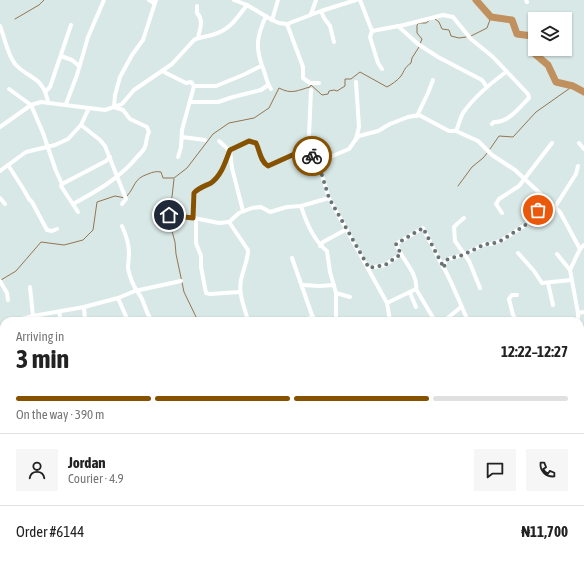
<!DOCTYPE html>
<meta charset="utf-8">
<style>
body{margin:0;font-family:"Asap Condensed",sans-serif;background:#f6f6f6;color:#222;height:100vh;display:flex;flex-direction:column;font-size:15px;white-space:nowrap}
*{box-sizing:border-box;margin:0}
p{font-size:13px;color:#767676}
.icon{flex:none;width:22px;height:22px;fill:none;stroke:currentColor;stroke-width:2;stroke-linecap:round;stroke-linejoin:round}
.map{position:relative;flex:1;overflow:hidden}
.sheet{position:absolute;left:0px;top:317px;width:584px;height:248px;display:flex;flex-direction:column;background:#fff;border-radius:12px 12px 0 0;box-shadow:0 1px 3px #0004}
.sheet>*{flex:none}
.tools{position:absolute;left:528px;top:12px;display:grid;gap:8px}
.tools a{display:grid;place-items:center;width:44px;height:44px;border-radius:0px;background:#fff;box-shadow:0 1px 3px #0004;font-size:20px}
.pin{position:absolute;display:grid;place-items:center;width:34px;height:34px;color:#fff;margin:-17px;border:2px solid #fff;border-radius:50%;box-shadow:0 1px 4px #0007}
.courier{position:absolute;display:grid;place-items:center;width:40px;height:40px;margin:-20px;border:3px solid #875200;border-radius:50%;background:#fff;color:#222;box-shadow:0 1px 5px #0007}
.headline em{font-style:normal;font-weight:700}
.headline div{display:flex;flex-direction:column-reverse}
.headline{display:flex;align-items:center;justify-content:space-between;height:68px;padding:0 16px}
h1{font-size:26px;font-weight:700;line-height:30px}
.bar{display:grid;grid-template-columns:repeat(4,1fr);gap:6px 4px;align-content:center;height:48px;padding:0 16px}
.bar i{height:5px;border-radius:3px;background:#e0e0e0}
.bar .on{background:#875200}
.bar p{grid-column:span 4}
.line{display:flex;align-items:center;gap:10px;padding:0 16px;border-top:1px solid #e0e0e0}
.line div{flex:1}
.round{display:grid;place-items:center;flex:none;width:42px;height:42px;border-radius:0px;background:#f6f6f6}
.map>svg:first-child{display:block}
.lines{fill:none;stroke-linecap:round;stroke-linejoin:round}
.stream{stroke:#947552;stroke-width:1}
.river{stroke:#c0915e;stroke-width:7}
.street{stroke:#fff;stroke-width:4}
.done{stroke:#6a7473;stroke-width:4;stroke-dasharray:0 7.2}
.route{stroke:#875200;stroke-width:5}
</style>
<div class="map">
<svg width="584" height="565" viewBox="0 0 584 565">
<rect width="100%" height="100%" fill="#d8e8e6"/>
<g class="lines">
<g class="stream">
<polyline points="15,19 39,5 44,0"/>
<polyline points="435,19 439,22 442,29 449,30 451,36 459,38 466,37"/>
<polyline points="471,36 487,28 491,17"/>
<polyline points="420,44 422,39 417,33 417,25 419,23 426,23 430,20"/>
<polyline points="490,149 499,136 513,137 536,112 573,86"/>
<polyline points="458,186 472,167 483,158 488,152"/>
<path d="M127,196C136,186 133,179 148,174C153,172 156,171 161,172L163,178H174L187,168L213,134L229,123L254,118L269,108L279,88C292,95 298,90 310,87L311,85L322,95L328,94L329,91L334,90L337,91L345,86V79H351L360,72L387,87C392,84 397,81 401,76C405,70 404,68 411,63L412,58L419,47"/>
<polyline points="168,212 167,206 172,197 174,179"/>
<polyline points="168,217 175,242 176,254 184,292 198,321"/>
<polyline points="1,280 16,271 41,242 64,245 83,240 93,230 97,202 115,196 125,198"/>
</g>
<polyline class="river" points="476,0 491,17 512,20 517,34 532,36 535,54 548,65 556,82 573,86 584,92"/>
<g class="street">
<polyline points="149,0 154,3"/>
<polyline points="234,0 247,5"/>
<polyline points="360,0 372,31 370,37 378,63 382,69"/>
<polyline points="526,0 527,2"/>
<path d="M197,6V13C204,20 200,28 198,38"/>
<polyline points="321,11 324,18 330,26 334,42"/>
<polyline points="311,14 316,0"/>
<path d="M266,16C256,38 255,48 264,71C266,77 267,83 271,89"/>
<polyline points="272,20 279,23 287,24 321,11 356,0"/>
<polyline points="287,24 303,67 303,78 310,83 319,83"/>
<path d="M0,26C5,38 7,54 15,64C30,80 43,76 48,102"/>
<polyline points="398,26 418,44 438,57 482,80 487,87"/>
<path d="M372,31L404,25L443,15L453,17L471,39L493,57L528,94L529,98C519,108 508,123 494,122L492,124"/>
<polyline points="61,56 72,60 79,66"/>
<polyline points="162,71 186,83 191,82 194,86 182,130 181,147 178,157"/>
<polyline points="194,86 216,86 243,75 261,66"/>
<polyline points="9,89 31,105 43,133 56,171 62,184 61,186 78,212"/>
<polyline points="311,90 309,136 310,149 313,158 321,172 329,198 387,303 390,321"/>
<polyline points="46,91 50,87 71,25"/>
<polyline points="190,102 218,102 233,97 261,90 268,85"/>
<polyline points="66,104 77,75 88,37 104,0"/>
<polyline points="417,116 428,93 433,80"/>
<polyline points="81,125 100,140 105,146 126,199 122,204"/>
<path d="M0,127L31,105L41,102L105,110L114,107L122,104L134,90L172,64L194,40C199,37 206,37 212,35C230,30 236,19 247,5L272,20L278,0"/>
<path d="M456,131C459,125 460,118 463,113C474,97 491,83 506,72"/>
<polyline points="182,137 205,140"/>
<polyline points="356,139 359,127 356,82"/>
<polyline points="219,141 230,151 232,168 243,211"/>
<polyline points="579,143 584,149"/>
<polyline points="8,165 24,190 29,199 32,202 47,230 52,231 57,229"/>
<polyline points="0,171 26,152 55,145 68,139 81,125 89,108"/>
<polyline points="62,184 106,161 110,157"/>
<polyline points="0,198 5,204"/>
<path d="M73,204C97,191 120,178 137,157C140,154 144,150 145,147C147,142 146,137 149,132L147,127L130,119L123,110L114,107L115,95L120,77L132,55L143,40L156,0"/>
<path d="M301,206C306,222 313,240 327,251L330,272L336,293V321"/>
<polyline points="555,207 576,174 578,166"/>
<polyline points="160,213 189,217 219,223 229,222 239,213 252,208 261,207 270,212 287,207 301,206 329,198"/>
<polyline points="502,213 496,204 499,199 519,186 552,143"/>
<path d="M193,218L195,193C198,188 205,186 211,183C222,175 225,162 230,150L249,141L256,143C260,151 260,161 268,166L299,152L310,151L317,156L330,157L349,149L356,139L359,136L378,131L390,124L408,117L419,115L449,131H456L478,141L492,155L515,170L560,212L580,249"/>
<polyline points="464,218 458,223 454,227 455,241 469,261 480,288"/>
<polyline points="196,219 196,243 201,256 201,267 206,293 210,294 240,292"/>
<path d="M229,222L248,250C248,260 243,270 241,280C238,294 245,308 248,321"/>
<path d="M122,226C126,235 129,243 129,253C129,258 128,264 128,268C130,278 133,286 139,294C145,302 145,312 152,321"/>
<polyline points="320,246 323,242 347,229"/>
<polyline points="518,253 534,271 542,283 571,280"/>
<path d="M401,254C407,264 418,277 416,289L435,321"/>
<polyline points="557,254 570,270"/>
<polyline points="292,258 314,321"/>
<polyline points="369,268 385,265 401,254 396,244 423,228 443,267"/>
<polyline points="0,281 7,293 8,300"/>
<polyline points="548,283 553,305"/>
<polyline points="302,285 320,286 334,285"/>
<polyline points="30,287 33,316"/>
<polyline points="336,293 350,297"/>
<polyline points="410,293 416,307"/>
<polyline points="118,298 128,321"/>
<polyline points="387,303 416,289"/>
<polyline points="84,307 85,321"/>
<polyline points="59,312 61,321"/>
<polyline points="578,313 584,312"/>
<polyline points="14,321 33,316 84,307 118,298 135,291 181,281"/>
<polyline points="272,321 284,321"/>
<polyline points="302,321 313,317"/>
<polyline points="444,321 461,307"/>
<path d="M468,321C460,303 453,285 444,268L445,262L448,259L463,255L485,244H492L502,240L527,224L531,217L547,199"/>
<polyline points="517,321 513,315 509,299 512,295 517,295"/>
<polyline points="578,321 578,313 570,270 580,249 584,245"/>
<polyline points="0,328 4,325"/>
<polyline points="580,346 584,346"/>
<polyline points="0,372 4,369"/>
<polyline points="580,470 584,464"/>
<polyline points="580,491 584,495"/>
<polyline points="580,541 584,544"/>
<polyline points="131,561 133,565"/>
<polyline points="166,561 167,565"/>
<polyline points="188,561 189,565"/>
<polyline points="246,561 251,565"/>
<polyline points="284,561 285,562"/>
<polyline points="322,561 326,565"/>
<polyline points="510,561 511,565"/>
<polyline points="548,561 554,565"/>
<polyline points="5,565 8,561"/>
<polyline points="95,565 106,561"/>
<polyline points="447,565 448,561"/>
<polyline points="522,565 524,561"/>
</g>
</g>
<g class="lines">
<polyline class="done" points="312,156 321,172 329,198 369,268 385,265 401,254 396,244 423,228 444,268 445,262 448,259 463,255 485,244 492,244 502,240 527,224 531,217 538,210"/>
<path class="route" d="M169,215L193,218L194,193C198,188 205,186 211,183C222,175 225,162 230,150L249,141L256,143C260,151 260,161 268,166L299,152L310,151L312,156"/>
</g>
</svg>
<div class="tools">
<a><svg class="icon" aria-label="layers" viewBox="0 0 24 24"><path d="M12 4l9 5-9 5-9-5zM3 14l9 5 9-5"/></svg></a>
</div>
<div class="pin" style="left:538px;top:210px;background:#ea580c"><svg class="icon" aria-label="bag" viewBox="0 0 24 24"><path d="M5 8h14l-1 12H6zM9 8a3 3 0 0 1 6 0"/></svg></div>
<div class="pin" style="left:169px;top:215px;background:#1f2937"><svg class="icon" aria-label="home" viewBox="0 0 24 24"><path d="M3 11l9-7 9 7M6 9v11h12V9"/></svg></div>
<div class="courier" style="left:312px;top:156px"><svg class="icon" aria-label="bike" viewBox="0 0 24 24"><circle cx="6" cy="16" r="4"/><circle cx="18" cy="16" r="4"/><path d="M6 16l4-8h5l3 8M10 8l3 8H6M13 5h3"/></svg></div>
<section class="sheet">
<div class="headline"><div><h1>3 min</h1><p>Arriving in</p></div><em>12:22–12:27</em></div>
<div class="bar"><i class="on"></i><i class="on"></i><i class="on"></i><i></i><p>On the way · 390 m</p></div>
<div class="line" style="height:72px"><a class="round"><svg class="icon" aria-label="person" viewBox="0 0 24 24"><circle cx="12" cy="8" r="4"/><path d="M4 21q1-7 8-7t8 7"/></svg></a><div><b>Jordan</b><p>Courier · 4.9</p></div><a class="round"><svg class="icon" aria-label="chat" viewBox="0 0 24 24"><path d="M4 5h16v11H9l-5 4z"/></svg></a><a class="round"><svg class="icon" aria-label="phone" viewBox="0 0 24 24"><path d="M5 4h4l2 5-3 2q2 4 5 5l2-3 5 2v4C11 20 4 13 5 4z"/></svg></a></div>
<div class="line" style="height:52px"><div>Order #6144</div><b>₦11,700</b></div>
</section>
</div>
